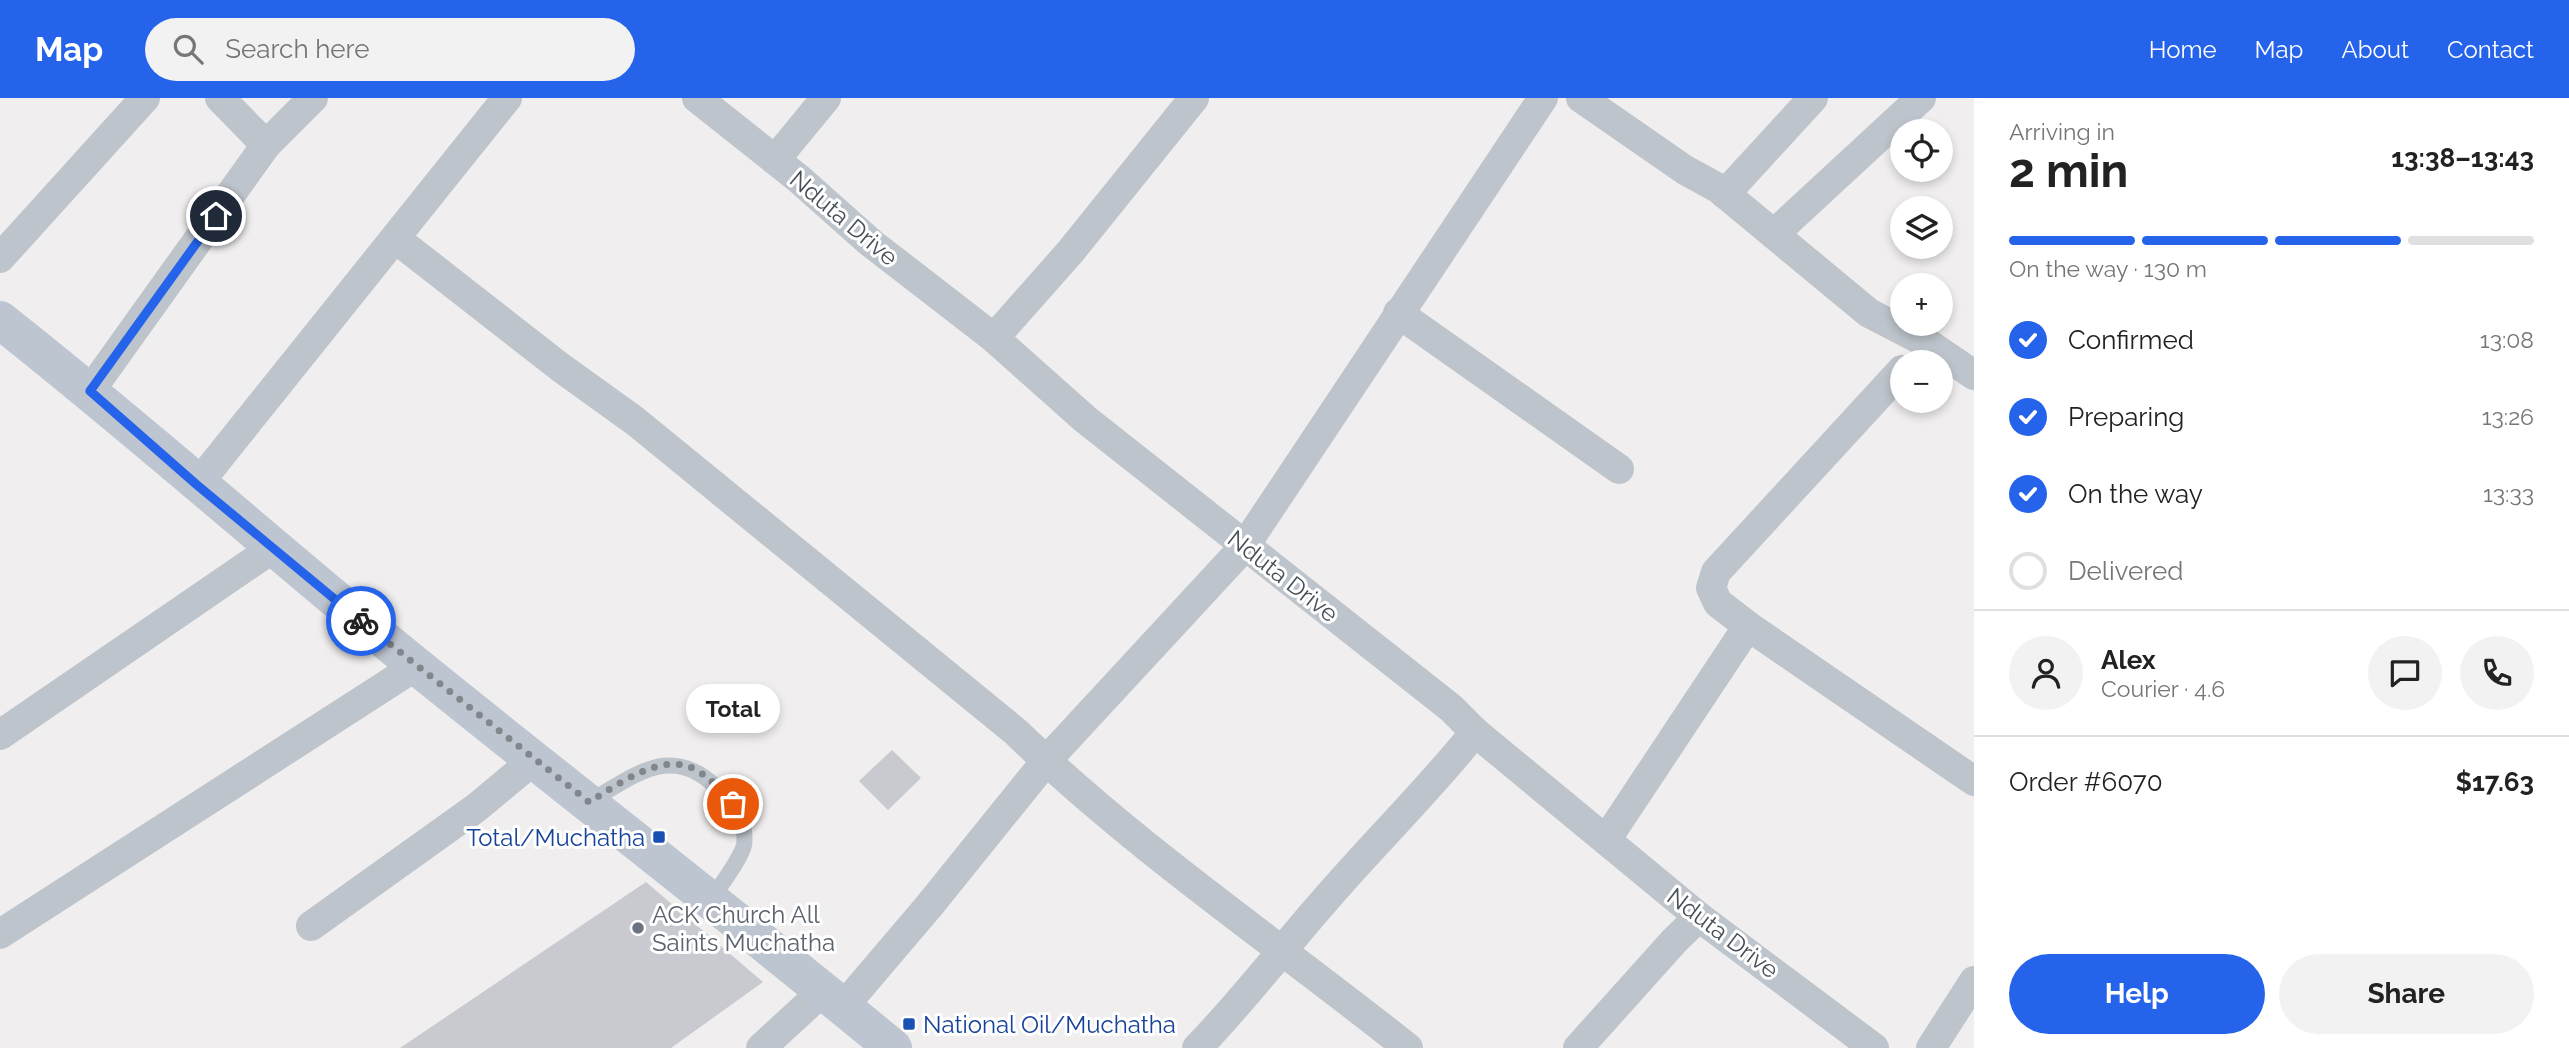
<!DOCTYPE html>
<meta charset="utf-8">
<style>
body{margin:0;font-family:Raleway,sans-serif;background:#f2f2f2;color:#222;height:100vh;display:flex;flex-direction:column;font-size:26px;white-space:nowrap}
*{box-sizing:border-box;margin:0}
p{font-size:23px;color:#767676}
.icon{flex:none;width:38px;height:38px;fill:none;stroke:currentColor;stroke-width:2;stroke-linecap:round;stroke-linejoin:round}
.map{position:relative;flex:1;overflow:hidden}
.details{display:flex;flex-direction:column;background:#fff;width:595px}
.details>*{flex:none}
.controls{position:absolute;left:1890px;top:21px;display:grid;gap:14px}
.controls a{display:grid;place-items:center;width:63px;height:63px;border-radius:50%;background:#fff;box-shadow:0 4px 10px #0003;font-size:35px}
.pin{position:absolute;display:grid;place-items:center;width:60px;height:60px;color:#fff;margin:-30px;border:4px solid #fff;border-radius:50%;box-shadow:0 2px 7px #0007}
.courier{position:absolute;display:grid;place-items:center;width:70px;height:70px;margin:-35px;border:5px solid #2563eb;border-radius:50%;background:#fff;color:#222;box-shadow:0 2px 9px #0007}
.bubble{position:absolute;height:49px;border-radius:24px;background:#fff;box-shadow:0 4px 10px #0003;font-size:23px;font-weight:700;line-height:49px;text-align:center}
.headline em{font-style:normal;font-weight:700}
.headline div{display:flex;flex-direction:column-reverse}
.headline{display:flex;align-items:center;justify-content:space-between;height:119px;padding:0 35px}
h1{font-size:46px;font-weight:700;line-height:52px}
.bar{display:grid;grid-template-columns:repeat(4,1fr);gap:10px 7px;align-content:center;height:84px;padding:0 35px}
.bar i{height:9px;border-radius:5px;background:#e0e0e0}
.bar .current{background:#2563eb}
.bar p{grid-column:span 4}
.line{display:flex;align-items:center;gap:18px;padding:0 35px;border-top:2px solid #e0e0e0}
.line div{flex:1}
.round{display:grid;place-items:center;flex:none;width:74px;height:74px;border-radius:37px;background:#f2f2f2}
ol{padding:0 35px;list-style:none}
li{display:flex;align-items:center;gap:21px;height:77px}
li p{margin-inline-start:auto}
li .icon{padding:7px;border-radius:50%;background:#2563eb;color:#fff;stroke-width:4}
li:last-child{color:#767676}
li i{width:38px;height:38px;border:4px solid #e0e0e0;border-radius:50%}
.action{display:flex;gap:14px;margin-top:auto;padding:14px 35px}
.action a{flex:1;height:80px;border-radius:42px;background:#2563eb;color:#fff;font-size:28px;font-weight:700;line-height:80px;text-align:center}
.action a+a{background:#f2f2f2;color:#222}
header{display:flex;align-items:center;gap:42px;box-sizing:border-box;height:98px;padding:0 35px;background:#2563eb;color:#fff}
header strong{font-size:33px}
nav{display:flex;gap:38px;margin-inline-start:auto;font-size:24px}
.search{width:490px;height:63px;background:#f2f2f2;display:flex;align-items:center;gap:18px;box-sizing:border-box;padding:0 24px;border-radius:38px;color:#767676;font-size:26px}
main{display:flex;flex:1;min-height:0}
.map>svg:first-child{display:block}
.building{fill:#c8cad0}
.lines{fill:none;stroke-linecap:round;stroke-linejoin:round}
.lane{stroke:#bdc4cb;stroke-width:16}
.street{stroke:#bdc4cb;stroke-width:30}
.secondary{stroke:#bdc5d0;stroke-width:38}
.done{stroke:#82878d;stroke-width:7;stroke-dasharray:0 12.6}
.route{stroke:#2563eb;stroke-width:9}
.transit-dot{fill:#1a4fb4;stroke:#fff;stroke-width:2.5}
.worship-dot{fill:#6b7280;stroke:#fff;stroke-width:2.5}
.labels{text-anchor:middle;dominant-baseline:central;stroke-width:6;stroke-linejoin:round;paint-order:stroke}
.street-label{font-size:24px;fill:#475059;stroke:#fff}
.transit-label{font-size:24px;fill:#164399;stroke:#fff;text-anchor:end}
.worship-label{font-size:24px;fill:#5b616d;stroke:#fff;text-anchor:start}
</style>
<header>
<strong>Map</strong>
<div class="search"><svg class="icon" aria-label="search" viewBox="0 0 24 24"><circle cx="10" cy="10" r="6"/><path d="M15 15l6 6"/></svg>Search here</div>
<nav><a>Home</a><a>Map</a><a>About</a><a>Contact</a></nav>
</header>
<main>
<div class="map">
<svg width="1974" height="950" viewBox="0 0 1974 950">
<rect width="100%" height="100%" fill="#f0eeee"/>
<g class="building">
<polygon points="892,652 921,680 888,712 859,683"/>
<polygon points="646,784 763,884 671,950 400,950"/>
</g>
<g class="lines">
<path class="lane" d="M589,704C641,673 676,643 725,698C737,710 747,729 744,747C741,761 719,789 711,802"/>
<g class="street">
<polyline points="220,0 266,47"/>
<polyline points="697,0 799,81 871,145 994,240 1085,321 1451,610 1475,634 1699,819 1874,950"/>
<polyline points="1581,0 1685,72 1718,90 1869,215 1927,245 1974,277"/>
<polyline points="775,62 826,0"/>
<polyline points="1725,96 1813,0"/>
<polyline points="1774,136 1921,0"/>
<path d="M396,141L560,269L635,323L1016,634C1134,749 1279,847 1408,950"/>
<polyline points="0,160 145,0"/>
<polyline points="1398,215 1619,371"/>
<polyline points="994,240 1071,153 1194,0"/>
<polyline points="90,293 266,47 313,0"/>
<polyline points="197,387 507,0"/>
<polyline points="1748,528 1974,683"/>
<polyline points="0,637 273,450"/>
<polyline points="1606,742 1748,528 1718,505 1711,490 1716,474 1902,272"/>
<polyline points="311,828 476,710 535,661"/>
<polyline points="0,836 416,568"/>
<polyline points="843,909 929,808 1046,663 1244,449 1543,0"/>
<polyline points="761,950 823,893"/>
<path d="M1197,950C1243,903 1282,851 1326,801C1375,744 1428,693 1475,634"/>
<polyline points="1578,950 1675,842 1699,819"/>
<polyline points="1931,950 1974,883"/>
</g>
<path class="secondary" d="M0,222C141,333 275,453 414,566C573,695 735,819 893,950"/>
</g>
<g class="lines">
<path class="done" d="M361,523L589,704C616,688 663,652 696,672C711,680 722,694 733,706"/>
<polyline class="route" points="216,118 90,293 197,387 361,523"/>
</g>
<g class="transit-dot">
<rect x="652" y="732" width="14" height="14" rx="3.5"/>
<rect x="902" y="919" width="14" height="14" rx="3.5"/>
</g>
<circle class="worship-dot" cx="638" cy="830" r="7"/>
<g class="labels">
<g class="street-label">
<text transform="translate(844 120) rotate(40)">Nduta Drive</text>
<text transform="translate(1283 478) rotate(38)">Nduta Drive</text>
<text transform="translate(1723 835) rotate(37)">Nduta Drive</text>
</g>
<g class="transit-label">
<text x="645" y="739">Total/Muchatha</text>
<text x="923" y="926" text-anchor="start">National Oil/Muchatha</text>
</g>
<g class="worship-label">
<text x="652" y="816">ACK Church All<tspan x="652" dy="28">Saints Muchatha</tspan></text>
</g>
</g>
</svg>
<div class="controls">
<a><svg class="icon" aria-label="locate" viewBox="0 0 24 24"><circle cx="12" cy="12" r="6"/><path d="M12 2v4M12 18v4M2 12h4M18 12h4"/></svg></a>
<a><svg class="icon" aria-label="layers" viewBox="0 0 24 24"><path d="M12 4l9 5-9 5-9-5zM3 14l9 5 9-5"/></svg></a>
<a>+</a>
<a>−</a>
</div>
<div class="pin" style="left:733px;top:706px;background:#ea580c"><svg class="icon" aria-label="bag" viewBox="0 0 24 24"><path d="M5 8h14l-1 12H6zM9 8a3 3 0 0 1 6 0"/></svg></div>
<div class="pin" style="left:216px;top:118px;background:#1f2937"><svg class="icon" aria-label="home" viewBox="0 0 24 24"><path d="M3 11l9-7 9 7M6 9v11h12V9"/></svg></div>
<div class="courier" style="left:361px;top:523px"><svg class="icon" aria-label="bike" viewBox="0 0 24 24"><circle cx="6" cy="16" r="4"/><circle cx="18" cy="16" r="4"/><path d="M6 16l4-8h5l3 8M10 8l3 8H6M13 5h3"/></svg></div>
<div class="bubble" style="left:686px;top:586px;width:94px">Total</div>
</div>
<section class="details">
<div class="headline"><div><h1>2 min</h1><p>Arriving in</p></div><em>13:38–13:43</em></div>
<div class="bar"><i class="current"></i><i class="current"></i><i class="current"></i><i></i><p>On the way · 130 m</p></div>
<ol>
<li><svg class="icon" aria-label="check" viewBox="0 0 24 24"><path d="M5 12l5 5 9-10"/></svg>Confirmed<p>13:08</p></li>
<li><svg class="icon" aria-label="check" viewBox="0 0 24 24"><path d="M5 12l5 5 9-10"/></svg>Preparing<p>13:26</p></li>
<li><svg class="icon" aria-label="check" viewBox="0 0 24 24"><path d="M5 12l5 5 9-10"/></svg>On the way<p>13:33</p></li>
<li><i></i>Delivered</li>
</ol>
<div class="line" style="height:126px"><a class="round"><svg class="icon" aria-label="person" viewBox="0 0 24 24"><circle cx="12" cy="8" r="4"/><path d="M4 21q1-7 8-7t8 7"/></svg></a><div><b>Alex</b><p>Courier · 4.6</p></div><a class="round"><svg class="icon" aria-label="chat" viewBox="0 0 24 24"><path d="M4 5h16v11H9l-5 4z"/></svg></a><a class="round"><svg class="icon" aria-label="phone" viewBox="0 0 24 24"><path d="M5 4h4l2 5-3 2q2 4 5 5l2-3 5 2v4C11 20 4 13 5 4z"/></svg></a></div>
<div class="line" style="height:91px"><div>Order #6070</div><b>$17.63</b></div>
<div class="action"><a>Help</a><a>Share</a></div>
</section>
</main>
